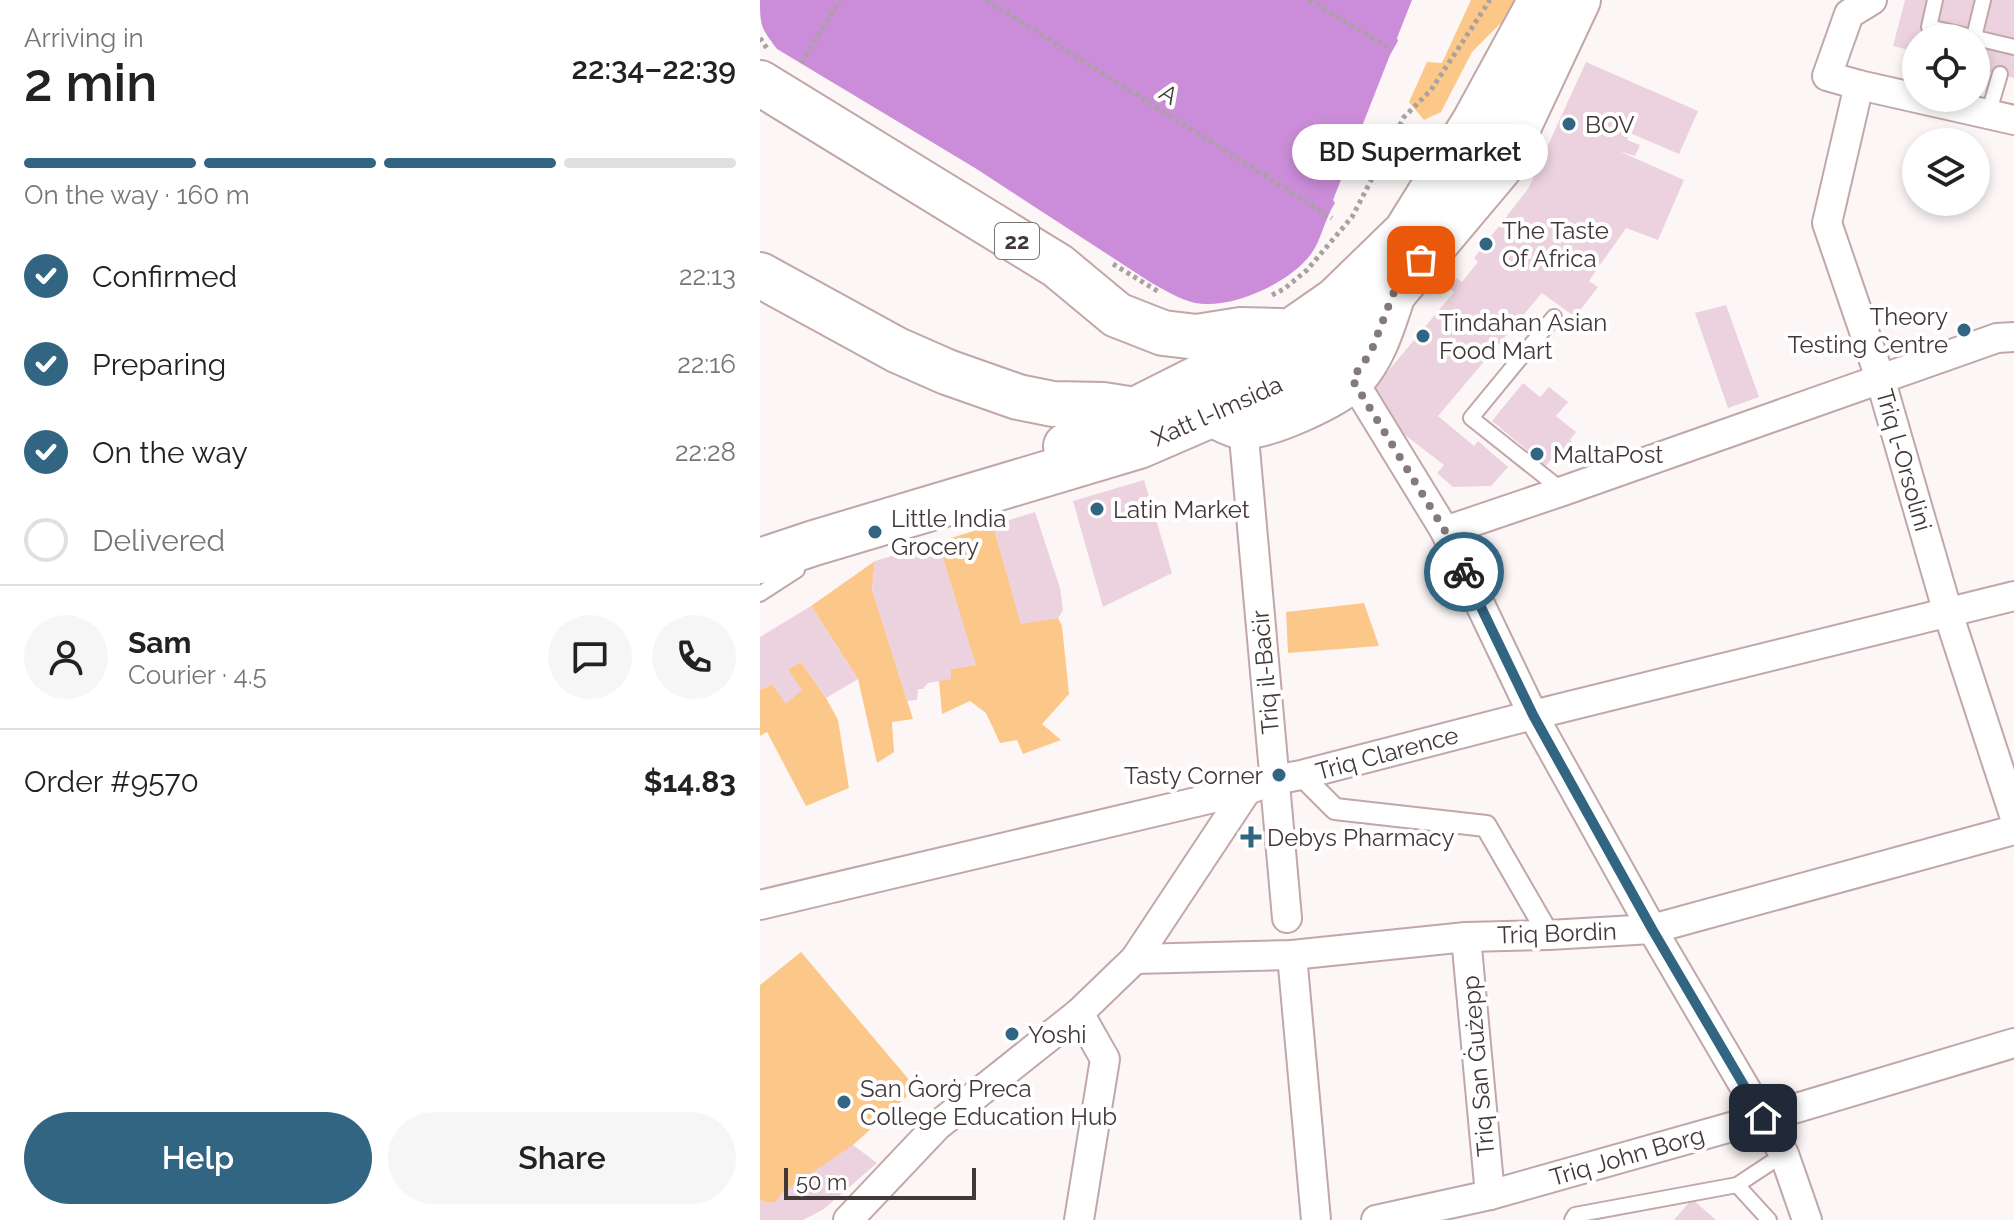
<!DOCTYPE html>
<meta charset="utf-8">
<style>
body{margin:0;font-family:Raleway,sans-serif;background:#f6f6f6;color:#222;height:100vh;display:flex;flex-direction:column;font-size:30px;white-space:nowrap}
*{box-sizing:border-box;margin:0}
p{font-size:26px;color:#767676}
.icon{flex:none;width:44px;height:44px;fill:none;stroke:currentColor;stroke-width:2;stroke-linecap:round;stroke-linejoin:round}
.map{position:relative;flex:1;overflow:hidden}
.side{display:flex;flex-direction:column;background:#fff;width:760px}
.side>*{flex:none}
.fabs{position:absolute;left:1142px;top:24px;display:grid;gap:16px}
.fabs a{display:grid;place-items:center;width:88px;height:88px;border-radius:50%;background:#fff;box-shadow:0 4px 12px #0003;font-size:40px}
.scale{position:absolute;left:24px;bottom:20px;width:192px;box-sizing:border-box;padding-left:8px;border:4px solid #433838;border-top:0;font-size:22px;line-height:28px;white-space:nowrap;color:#433838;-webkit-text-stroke:6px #fff;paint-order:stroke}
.pin{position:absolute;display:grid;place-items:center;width:68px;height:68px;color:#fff;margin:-34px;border-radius:16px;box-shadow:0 4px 12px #0006}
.courier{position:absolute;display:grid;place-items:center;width:80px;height:80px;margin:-40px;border:6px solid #326582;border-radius:50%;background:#fff;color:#222;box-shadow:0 2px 10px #0007}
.bubble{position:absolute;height:56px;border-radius:28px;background:#fff;box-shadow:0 4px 12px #0003;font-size:26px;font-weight:600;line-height:56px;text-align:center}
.summary em{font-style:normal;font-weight:600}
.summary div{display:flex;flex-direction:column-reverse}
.summary{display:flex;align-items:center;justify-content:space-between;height:136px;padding:0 24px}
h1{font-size:52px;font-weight:600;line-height:60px}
.bar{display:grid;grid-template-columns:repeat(4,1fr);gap:12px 8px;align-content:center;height:96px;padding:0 24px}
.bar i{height:10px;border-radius:6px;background:#e0e0e0}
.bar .on{background:#326582}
.bar p{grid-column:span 4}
.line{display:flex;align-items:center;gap:20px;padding:0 24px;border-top:2px solid #e0e0e0}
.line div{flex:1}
.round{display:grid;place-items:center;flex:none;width:84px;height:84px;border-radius:42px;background:#f6f6f6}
ol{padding:0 24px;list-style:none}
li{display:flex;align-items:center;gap:24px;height:88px}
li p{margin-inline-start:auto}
li .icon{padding:8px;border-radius:50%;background:#326582;color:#fff;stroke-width:4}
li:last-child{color:#767676}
li i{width:44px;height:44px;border:4px solid #e0e0e0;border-radius:50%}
.action{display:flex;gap:16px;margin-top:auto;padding:16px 24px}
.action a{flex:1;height:92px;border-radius:48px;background:#326582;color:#fff;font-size:32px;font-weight:600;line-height:92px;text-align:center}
.action a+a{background:#f6f6f6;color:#222}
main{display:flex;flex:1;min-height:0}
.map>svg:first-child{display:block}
.green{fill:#fcc889}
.water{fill:#cb8dd9}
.building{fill:#ebd2de}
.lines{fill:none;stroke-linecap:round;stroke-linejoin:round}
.service-casing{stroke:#c2a7a8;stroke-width:18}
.pedestrian-casing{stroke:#c2a7a8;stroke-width:24}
.minor-casing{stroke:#c2a7a8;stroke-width:32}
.primary-casing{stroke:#c2a7a8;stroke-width:48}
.trunk-casing{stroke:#c2a7a8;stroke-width:48}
.path{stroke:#aaa2a2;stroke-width:5;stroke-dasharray:4 4;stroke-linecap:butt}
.service{stroke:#fff;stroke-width:14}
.pedestrian{stroke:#fff;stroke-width:20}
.minor{stroke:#fff;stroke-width:28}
.primary{stroke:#fff;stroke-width:44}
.trunk{stroke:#fff;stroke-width:44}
.done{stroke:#847a7a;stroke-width:8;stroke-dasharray:0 14.4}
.route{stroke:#326582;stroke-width:10}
.poi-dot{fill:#326582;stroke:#fff;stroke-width:3}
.labels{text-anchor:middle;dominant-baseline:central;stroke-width:8;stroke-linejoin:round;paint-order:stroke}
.shield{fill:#fff;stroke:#7b7474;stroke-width:2}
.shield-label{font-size:22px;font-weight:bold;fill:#433838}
.street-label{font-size:24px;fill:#433838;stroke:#fff}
.poi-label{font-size:24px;fill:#433838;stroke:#fff;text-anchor:start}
</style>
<main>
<section class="side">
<div class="summary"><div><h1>2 min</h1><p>Arriving in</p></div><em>22:34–22:39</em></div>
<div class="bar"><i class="on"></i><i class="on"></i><i class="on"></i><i></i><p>On the way · 160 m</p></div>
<ol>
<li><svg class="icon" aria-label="check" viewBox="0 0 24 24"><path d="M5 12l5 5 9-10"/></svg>Confirmed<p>22:13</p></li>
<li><svg class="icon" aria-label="check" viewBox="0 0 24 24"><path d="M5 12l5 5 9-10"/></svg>Preparing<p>22:16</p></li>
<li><svg class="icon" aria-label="check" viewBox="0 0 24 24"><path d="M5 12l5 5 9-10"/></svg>On the way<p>22:28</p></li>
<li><i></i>Delivered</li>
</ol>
<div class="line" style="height:144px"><a class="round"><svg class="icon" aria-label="person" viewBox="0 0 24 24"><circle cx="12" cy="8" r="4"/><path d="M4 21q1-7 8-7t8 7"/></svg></a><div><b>Sam</b><p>Courier · 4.5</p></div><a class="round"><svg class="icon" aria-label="chat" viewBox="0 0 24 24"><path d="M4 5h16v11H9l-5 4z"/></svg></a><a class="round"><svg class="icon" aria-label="phone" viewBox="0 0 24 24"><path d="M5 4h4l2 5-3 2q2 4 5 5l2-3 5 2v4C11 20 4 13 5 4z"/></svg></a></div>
<div class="line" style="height:104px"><div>Order #9570</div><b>$14.83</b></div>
<div class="action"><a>Help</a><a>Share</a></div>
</section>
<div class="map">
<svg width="1254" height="1220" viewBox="0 0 1254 1220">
<rect width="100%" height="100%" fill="#fcf6f6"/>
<g class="green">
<polygon points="711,0 764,0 712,52 681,112 664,120 649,102 667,62 682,63"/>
<polygon points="233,525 261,623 298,618 302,626 309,694 282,724 301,740 263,754 257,740 240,743 226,713 210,701 182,714 179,681 191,669 215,665 178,542"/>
<polygon points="115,561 112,589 153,719 132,722 134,752 117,763 98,679 51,606"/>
<polygon points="604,603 619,646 528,653 526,612"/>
<polygon points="41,662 66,698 78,720 89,788 46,806 7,732 0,736 0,690 12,684 26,703 28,669"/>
<polygon points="41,952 156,1088 93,1145 16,1202 8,1203 0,1200 0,985"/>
</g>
<path class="water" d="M0,0H652L637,38L638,41L630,55L573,200L575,203C565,218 561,241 551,254C530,283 471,310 435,303C419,299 404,290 390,282L215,168L17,49C1,28 0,26 0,0Z"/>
<g class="building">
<polygon points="1145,0 1254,0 1254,78 1216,68 1216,38 1156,38 1156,52 1133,46"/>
<polygon points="826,62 938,111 919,154 870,133 867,140 880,145 875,156 859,151 924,180 898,240 866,228 829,281 838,287 815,317 782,293 678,416 714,446 718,441 748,467 731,486 693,487 677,473 684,465 632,425 609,394 694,292 688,288 697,278 702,282 718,262 714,258 768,189"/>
<polygon points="966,305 999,397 968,408 935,313"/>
<polygon points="763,383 780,397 789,387 808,402 796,416 816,432 810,440 816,446 814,459 797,464 791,459 786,466 732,421"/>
<polygon points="384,480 412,573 343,607 313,501"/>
<polygon points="275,512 300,588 303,610 298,618 261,624 233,525"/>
<polygon points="178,542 216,665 191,669 191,679 168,683 163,689 158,689 157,700 147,701 112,589 115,561"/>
<polygon points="51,606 98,679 66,698 41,662 28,669 42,690 26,704 12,684 0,690 0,637"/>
<polygon points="93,1145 117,1163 64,1209 43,1220 0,1220 0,1200 8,1203 16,1202 22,1193"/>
<polygon points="932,1199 956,1220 914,1220"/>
</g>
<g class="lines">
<defs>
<g id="service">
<polyline points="1175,0 1169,27 1254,47"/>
<polyline points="1214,37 1223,0"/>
<polyline points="1228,115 1240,74"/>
<polyline points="794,317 711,418 803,491"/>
<polyline points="0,594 37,570"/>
<polyline points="977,1185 1009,1220"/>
<polyline points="812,1220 815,1215 977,1185 1024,1154"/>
</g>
<polyline id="pedestrian" points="541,775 575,809 726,826 789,935"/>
<g id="minor">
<polyline points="1112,0 1089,14 1067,76 1099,85 1254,120"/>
<polyline points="1099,85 1067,223 1120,378 1188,613 1254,815"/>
<polyline points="592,379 685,531 773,715 892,929 1024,1154 1047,1220"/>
<polyline points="483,426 527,918"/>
<polyline points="685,531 803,491 1237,338 1254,337"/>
<polyline points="0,905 487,790 515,780 541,775 773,715 1254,596"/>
<polyline points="706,937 730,1195"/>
<polyline points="532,955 556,1220"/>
<polyline points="375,959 532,955 706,937 789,935 892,929 1254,830"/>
<polyline points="319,1013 345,1059 319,1220"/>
<polyline points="88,1220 177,1126 319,1013 375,959 487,790"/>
<polyline points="616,1220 730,1195 1003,1118 1254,1043"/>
</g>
<polyline id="primary" points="0,275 137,350 187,372 258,397 293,404 343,405 375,410"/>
<g id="trunk">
<polyline points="0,83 298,266 357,315 403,333 437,337 481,330 520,331"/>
<path d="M462,419C468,422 474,425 480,426C505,429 575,396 593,378C613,357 622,327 631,300"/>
<polyline points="306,446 328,438 375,410 530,332 576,300 646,232 715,121 781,0"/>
<polyline points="0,561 54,543 379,446 453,414 480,405 527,380 569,352 602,319 633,294 739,168 818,0"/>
</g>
</defs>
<use href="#service" class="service-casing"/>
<use href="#pedestrian" class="pedestrian-casing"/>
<use href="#minor" class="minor-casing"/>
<use href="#primary" class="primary-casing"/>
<use href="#trunk" class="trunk-casing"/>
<g class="path">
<polyline points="226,0 572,218"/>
<polyline points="549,0 629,48"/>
<polyline points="0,38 8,50"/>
<polyline points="41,63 80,0"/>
<polyline points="353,264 399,292"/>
<polyline points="512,295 524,289 547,270 592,217 644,117 671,90 730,0"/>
</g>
<use href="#service" class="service"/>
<use href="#pedestrian" class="pedestrian"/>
<use href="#minor" class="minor"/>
<use href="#primary" class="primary"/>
<use href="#trunk" class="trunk"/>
</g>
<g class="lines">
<polyline class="done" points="661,260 633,294 611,352 592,379 685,531 704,572"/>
<polyline class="route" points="704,572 773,715 892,929 1003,1118"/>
</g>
<g class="poi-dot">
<circle cx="809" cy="124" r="8"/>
<circle cx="726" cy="244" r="8"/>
<circle cx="1204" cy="330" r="8"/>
<circle cx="663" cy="336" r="8"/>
<circle cx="777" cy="454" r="8"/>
<circle cx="337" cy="509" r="8"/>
<circle cx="115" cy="532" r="8"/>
<circle cx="519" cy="775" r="8"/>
<path d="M487 825h8v8h8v8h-8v8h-8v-8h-8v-8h8z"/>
<circle cx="252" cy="1034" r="8"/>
<circle cx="84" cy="1102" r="8"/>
</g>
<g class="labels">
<rect class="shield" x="235" y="223" width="44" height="36" rx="6"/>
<g class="shield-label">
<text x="257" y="241">22</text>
</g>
<g class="street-label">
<text transform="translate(409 94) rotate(32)">A</text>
<text transform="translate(457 411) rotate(-24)">Xatt l-Imsida</text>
<text transform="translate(1144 460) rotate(74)">Triq l-Orsolini</text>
<text transform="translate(505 672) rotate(-95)">Triq il-Baċir</text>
<text transform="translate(627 753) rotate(-15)">Triq Clarence</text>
<text transform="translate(797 933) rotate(-2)">Triq Bordin</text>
<text transform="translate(718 1066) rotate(-95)">Triq San Ġużepp</text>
<text transform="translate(867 1156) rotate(-16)">Triq John Borg</text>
</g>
<g class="poi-label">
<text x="825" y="124">BOV</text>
<text x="742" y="230">The Taste<tspan x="742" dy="28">Of Africa</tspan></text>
<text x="1188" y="316" text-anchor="end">Theory<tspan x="1188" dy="28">Testing Centre</tspan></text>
<text x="679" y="322">Tindahan Asian<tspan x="679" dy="28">Food Mart</tspan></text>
<text x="793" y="454">MaltaPost</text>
<text x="353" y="509">Latin Market</text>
<text x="131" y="518">Little India<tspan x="131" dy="28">Grocery</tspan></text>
<text x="503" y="775" text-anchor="end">Tasty Corner</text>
<text x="507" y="837">Debys Pharmacy</text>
<text x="268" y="1034">Yoshi</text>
<text x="100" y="1088">San Ġorġ Preca<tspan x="100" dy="28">College Education Hub</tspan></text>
</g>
</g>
</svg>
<div class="fabs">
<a><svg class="icon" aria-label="locate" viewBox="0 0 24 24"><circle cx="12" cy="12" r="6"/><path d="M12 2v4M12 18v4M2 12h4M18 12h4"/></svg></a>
<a><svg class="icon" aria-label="layers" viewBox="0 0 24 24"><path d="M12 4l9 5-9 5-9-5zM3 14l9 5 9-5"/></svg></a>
</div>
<div class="scale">50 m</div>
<div class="pin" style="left:661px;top:260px;background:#ea580c"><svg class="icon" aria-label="bag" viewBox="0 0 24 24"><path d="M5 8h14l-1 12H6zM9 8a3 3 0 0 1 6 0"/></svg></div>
<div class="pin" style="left:1003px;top:1118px;background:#1f2937"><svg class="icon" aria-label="home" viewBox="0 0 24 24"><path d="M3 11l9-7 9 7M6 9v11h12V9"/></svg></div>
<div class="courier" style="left:704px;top:572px"><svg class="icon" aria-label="bike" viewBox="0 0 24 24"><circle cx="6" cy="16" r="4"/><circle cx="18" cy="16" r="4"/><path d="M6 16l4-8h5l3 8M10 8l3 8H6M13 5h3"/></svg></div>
<div class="bubble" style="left:532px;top:124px;width:256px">BD Supermarket</div>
</div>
</main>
